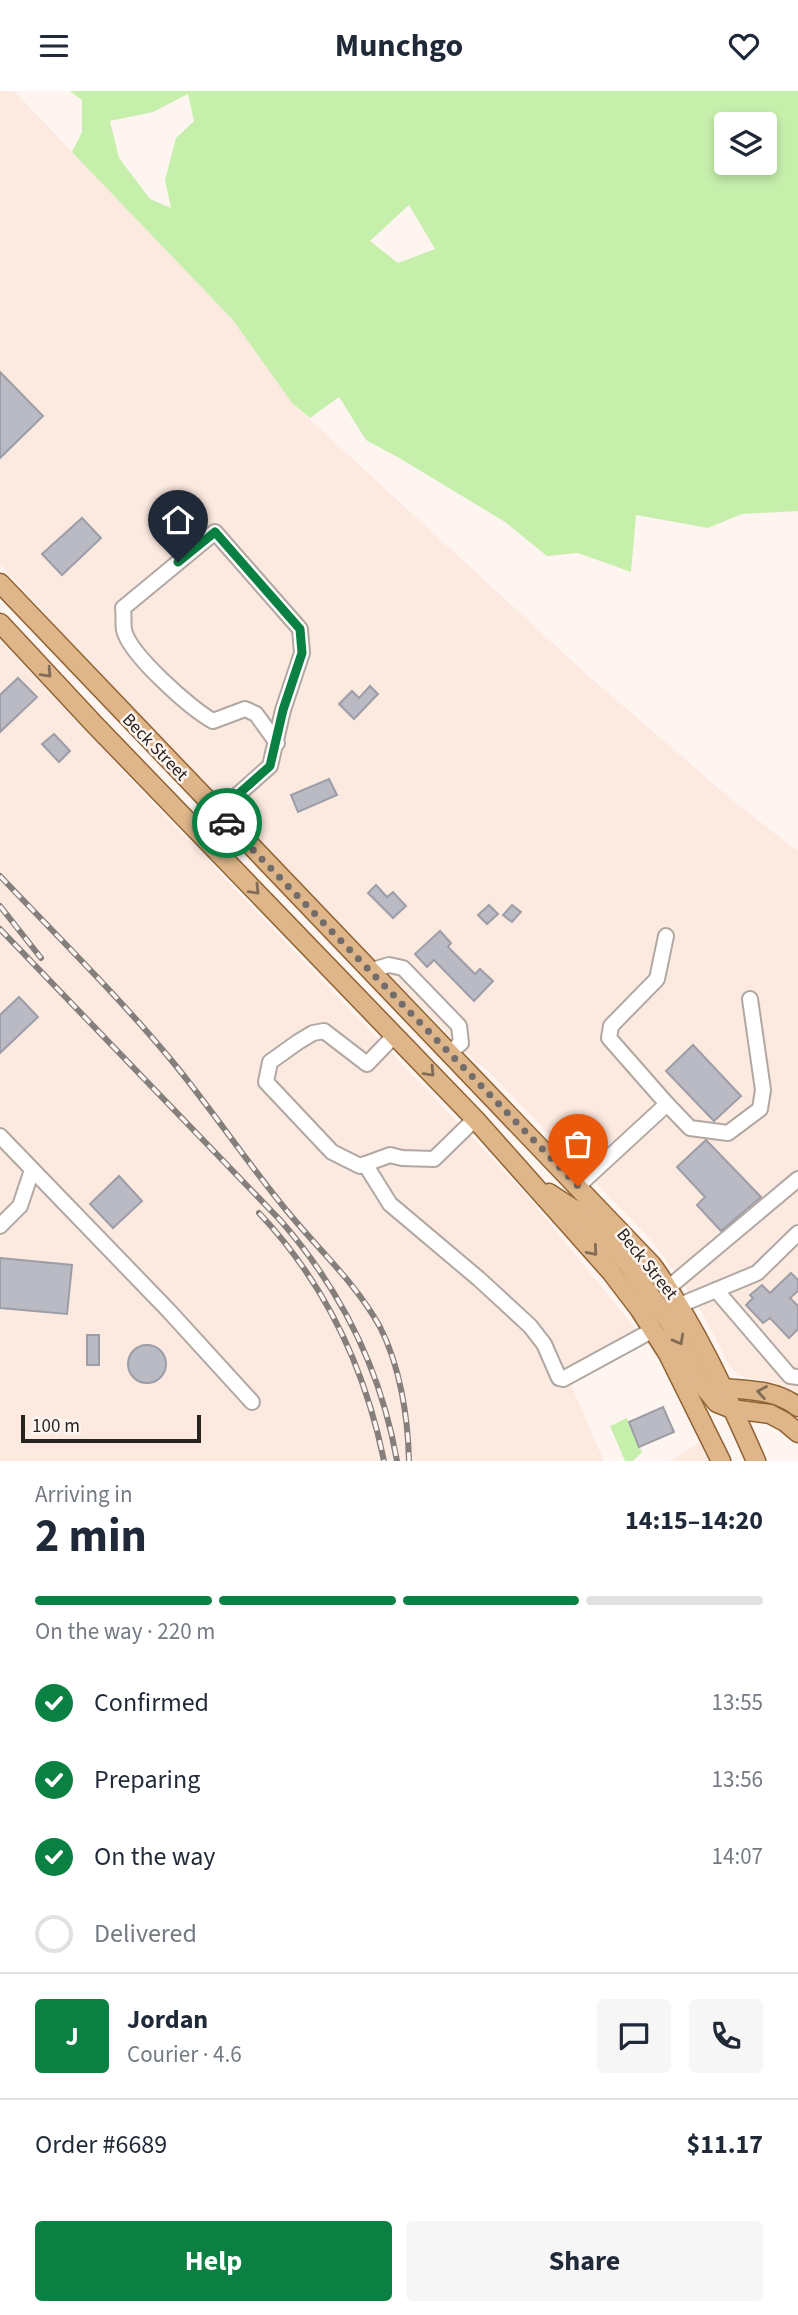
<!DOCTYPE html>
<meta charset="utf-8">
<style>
body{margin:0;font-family:"Source Sans 3",sans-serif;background:#f6f6f7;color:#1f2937;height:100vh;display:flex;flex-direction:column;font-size:26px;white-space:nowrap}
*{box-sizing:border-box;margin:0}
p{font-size:23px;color:#747a83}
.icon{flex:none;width:38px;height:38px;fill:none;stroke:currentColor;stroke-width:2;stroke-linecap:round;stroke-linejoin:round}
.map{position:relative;height:1370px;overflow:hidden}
.panel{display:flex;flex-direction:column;background:#fff;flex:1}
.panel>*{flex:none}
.fabs{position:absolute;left:714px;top:21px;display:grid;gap:14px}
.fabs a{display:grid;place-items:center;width:63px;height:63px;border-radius:7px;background:#fff;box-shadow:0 4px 10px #0003;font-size:35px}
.scale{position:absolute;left:21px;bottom:18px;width:180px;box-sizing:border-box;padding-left:7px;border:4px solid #272321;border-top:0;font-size:19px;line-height:24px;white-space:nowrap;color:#272321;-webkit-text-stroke:5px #fef5f1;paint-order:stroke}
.pin{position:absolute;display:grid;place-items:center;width:60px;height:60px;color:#fff;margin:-72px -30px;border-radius:50% 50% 50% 0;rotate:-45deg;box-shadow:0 0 7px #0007}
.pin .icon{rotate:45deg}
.courier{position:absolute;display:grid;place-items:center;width:70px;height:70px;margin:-35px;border:5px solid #0b8043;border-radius:50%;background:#fff;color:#222;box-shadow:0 2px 9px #0007}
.head em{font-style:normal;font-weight:700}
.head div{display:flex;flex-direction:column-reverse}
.head{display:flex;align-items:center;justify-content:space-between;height:119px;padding:0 35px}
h1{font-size:46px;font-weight:700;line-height:52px}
.bar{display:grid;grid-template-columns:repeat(4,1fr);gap:10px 7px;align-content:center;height:84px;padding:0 35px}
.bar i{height:9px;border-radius:5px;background:#e0e1e3}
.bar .current{background:#0b8043}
.bar p{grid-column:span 4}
.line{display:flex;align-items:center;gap:18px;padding:0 35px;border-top:2px solid #e0e1e3}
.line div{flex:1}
.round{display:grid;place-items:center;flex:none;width:74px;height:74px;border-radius:7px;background:#f6f6f7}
ol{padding:0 35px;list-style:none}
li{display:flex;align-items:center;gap:21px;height:77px}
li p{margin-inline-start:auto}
li .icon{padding:7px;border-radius:50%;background:#0b8043;color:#fff;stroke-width:4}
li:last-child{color:#747a83}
li i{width:38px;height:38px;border:4px solid #e0e1e3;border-radius:50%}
.button{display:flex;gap:14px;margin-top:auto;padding:14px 35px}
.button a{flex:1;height:80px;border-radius:7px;background:#0b8043;color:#fff;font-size:28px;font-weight:700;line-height:80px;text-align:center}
.button a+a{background:#f6f6f7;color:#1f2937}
header{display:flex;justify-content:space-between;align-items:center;height:91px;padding:0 35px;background:#fff;font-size:32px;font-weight:700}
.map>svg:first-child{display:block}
.industrial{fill:#fce9e0}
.green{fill:#c6efac;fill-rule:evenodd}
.building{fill:#b9bac3;stroke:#9d9da7;stroke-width:2}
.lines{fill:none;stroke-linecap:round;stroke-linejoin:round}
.minor-casing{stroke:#b2a8a2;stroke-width:18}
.major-casing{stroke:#916333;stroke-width:21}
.minor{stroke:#fff;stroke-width:14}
.major{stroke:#dfb68a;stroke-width:18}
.rail-casing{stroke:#857f7c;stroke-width:6}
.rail{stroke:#fef5f1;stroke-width:3.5;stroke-dasharray:10;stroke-linecap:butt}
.oneway{stroke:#836c56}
.done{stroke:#726c6a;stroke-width:7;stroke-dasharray:0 12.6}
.route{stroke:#0b8043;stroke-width:9}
.labels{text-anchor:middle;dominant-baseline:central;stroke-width:5;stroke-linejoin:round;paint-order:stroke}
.street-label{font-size:18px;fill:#272321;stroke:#fef5f1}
</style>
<header><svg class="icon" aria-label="menu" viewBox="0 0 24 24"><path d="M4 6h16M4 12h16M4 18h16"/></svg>Munchgo<svg class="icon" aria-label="heart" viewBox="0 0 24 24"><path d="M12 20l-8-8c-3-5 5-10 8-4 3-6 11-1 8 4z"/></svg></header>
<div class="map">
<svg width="798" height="1370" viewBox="0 0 798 1370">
<rect width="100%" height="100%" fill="#fef5f1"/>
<g class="industrial">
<polygon points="0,0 14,0 232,228 292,312 584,581 738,714 798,760 798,1303 776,1293 738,1284 729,1274 697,1212 652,1150 485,977 476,972 141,628 0,474"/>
<polygon points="0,549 149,708 525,1102 639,1242 565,1280 604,1370 0,1370"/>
<polygon points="700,1351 709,1370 670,1370"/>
</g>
<g class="green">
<path d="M70,0H798V420L742,423L708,437L636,424L631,481L578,462L547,465L505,431L401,368L366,349L339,306L310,327L292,312L232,228L72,61L82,41V9ZM188,3L194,30L176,47L165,89L171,117L150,108L119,67L110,30L153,21ZM726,33H765V72H726ZM409,114L435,158L398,172L370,150Z"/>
<polygon points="627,1327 642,1361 633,1370 625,1370 610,1335"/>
</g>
<g class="building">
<polygon points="0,281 43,325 0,367"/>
<polygon points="82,427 101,447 62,484 42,463"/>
<polygon points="18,587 37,606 0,641 0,604"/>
<polygon points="370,595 378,603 354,628 339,613 352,600 359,607"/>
<polygon points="54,643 70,660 59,671 42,653"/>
<polygon points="329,688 337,704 298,721 291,704"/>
<polygon points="376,794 387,806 393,801 406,815 393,827 368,802"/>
<polygon points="489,814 498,823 487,833 478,824"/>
<polygon points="512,814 521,821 512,831 503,824"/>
<polygon points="440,840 451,852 448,856 475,883 480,878 493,890 474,910 434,869 427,876 415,863"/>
<polygon points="19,906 38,926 0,962 0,924"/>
<polygon points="693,954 741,1005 714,1030 666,980"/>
<polygon points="706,1049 761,1106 721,1140 697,1114 705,1106 677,1076"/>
<polygon points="119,1085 142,1110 113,1137 90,1113"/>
<polygon points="0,1167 72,1174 67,1223 0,1217"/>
<polygon points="791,1182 798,1189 798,1200 790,1207 798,1215 798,1238 789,1247 770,1227 763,1232 746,1214 753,1207 750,1204 762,1194 770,1202"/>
<rect x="87" y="1244" width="12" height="30"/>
<circle cx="147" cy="1273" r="19"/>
<polygon points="663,1316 674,1341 639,1356 629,1331"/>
</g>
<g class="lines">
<defs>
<g id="minor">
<path d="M197,740L270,675L283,619L302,562L300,538L215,441L123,517C124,524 123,532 124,539C129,563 191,618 213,630L245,618L256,623L277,652"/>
<polyline points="369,880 389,874 403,877 459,935 461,952 449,962"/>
<polyline points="395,944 367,973 324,940 313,942 298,951 270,971 266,991 332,1061 360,1075 390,1064 402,1067 434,1068 475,1028"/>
<polyline points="667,1013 690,1037 728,1042 760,1018 763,999 750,908"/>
<polyline points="0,1045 169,1220 252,1311"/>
<polyline points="365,1073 390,1113 479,1188 530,1235 544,1253 559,1287 563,1288 653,1239"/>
<polyline points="578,1095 667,1013 609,947 611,935 657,888 666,845"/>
<polyline points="0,1135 20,1115 32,1079"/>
<polyline points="668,1197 798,1088"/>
<polyline points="716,1199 790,1285 798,1286"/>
<polyline points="680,1214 757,1182 798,1142"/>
</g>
<g id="major">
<path d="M0,492L652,1174C696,1235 726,1302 756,1370"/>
<polyline points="0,532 95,634 475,1028 611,1181 640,1219 668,1263 721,1370"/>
<polyline points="549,1102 580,1122 627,1172 670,1232 702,1294 717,1312 732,1318 770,1323 785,1331 798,1342"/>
<path d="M723,1297C749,1299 777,1299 798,1316"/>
</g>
</defs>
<use href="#minor" class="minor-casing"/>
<use href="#major" class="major-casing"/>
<use href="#minor" class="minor"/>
<use href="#major" class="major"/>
<defs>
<g id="rail">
<path d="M0,785C56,844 115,902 167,964C209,1014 245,1069 287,1120C318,1158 356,1192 380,1236C400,1275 408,1326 409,1370"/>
<polyline points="0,815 41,867"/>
<path d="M0,838L281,1130C341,1199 381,1279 397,1370"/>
<path d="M259,1122C325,1192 365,1277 384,1370"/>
</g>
</defs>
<use href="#rail" class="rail-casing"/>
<use href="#rail" class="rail"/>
</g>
<defs><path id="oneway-chevron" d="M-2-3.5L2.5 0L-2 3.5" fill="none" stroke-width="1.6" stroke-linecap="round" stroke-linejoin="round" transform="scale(1.75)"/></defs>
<g class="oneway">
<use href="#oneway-chevron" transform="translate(47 582) rotate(47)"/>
<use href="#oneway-chevron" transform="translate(255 799) rotate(46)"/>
<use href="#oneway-chevron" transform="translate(430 981) rotate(46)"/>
<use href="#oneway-chevron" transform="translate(593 1160) rotate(49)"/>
<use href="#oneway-chevron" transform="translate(679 1249) rotate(61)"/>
<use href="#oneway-chevron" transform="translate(762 1301) rotate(-170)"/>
</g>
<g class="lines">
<polyline class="done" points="227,732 578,1095"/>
<polyline class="route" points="178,471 215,441 300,538 302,562 283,619 270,675 217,722 227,732"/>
</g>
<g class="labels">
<g class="street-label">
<text transform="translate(155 656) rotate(46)">Beck Street</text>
<text transform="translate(647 1173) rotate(51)">Beck Street</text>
</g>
</g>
</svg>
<div class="fabs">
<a><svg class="icon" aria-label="layers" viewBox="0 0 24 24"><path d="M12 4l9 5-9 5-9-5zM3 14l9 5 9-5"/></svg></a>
</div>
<div class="scale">100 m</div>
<div class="pin" style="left:578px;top:1095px;background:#ea580c"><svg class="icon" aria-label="bag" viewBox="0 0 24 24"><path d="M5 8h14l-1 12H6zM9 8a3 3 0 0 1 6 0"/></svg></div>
<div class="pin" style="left:178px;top:471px;background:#1f2937"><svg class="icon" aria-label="home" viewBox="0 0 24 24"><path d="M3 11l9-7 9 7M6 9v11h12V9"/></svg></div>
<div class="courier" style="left:227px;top:732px"><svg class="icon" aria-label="car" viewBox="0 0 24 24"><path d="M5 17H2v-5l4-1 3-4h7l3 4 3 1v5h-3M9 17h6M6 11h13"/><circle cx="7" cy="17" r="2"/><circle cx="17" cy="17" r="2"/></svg></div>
</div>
<section class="panel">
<div class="head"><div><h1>2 min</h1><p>Arriving in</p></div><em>14:15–14:20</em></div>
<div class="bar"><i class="current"></i><i class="current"></i><i class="current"></i><i></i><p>On the way · 220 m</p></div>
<ol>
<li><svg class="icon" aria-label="check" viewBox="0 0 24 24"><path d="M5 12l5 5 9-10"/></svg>Confirmed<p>13:55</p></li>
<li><svg class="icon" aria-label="check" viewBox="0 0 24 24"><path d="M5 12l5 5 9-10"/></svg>Preparing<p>13:56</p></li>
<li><svg class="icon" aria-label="check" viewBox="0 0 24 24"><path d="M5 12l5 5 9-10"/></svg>On the way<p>14:07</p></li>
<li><i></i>Delivered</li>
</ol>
<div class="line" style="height:126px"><b class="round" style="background:#0b8043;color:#fff">J</b><div><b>Jordan</b><p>Courier · 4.6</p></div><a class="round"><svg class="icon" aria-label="chat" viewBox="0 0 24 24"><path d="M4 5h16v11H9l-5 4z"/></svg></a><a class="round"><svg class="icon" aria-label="phone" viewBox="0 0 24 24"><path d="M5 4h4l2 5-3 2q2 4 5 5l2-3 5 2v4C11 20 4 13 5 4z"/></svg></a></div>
<div class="line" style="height:91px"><div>Order #6689</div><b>$11.17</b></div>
<div class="button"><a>Help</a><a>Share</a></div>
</section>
